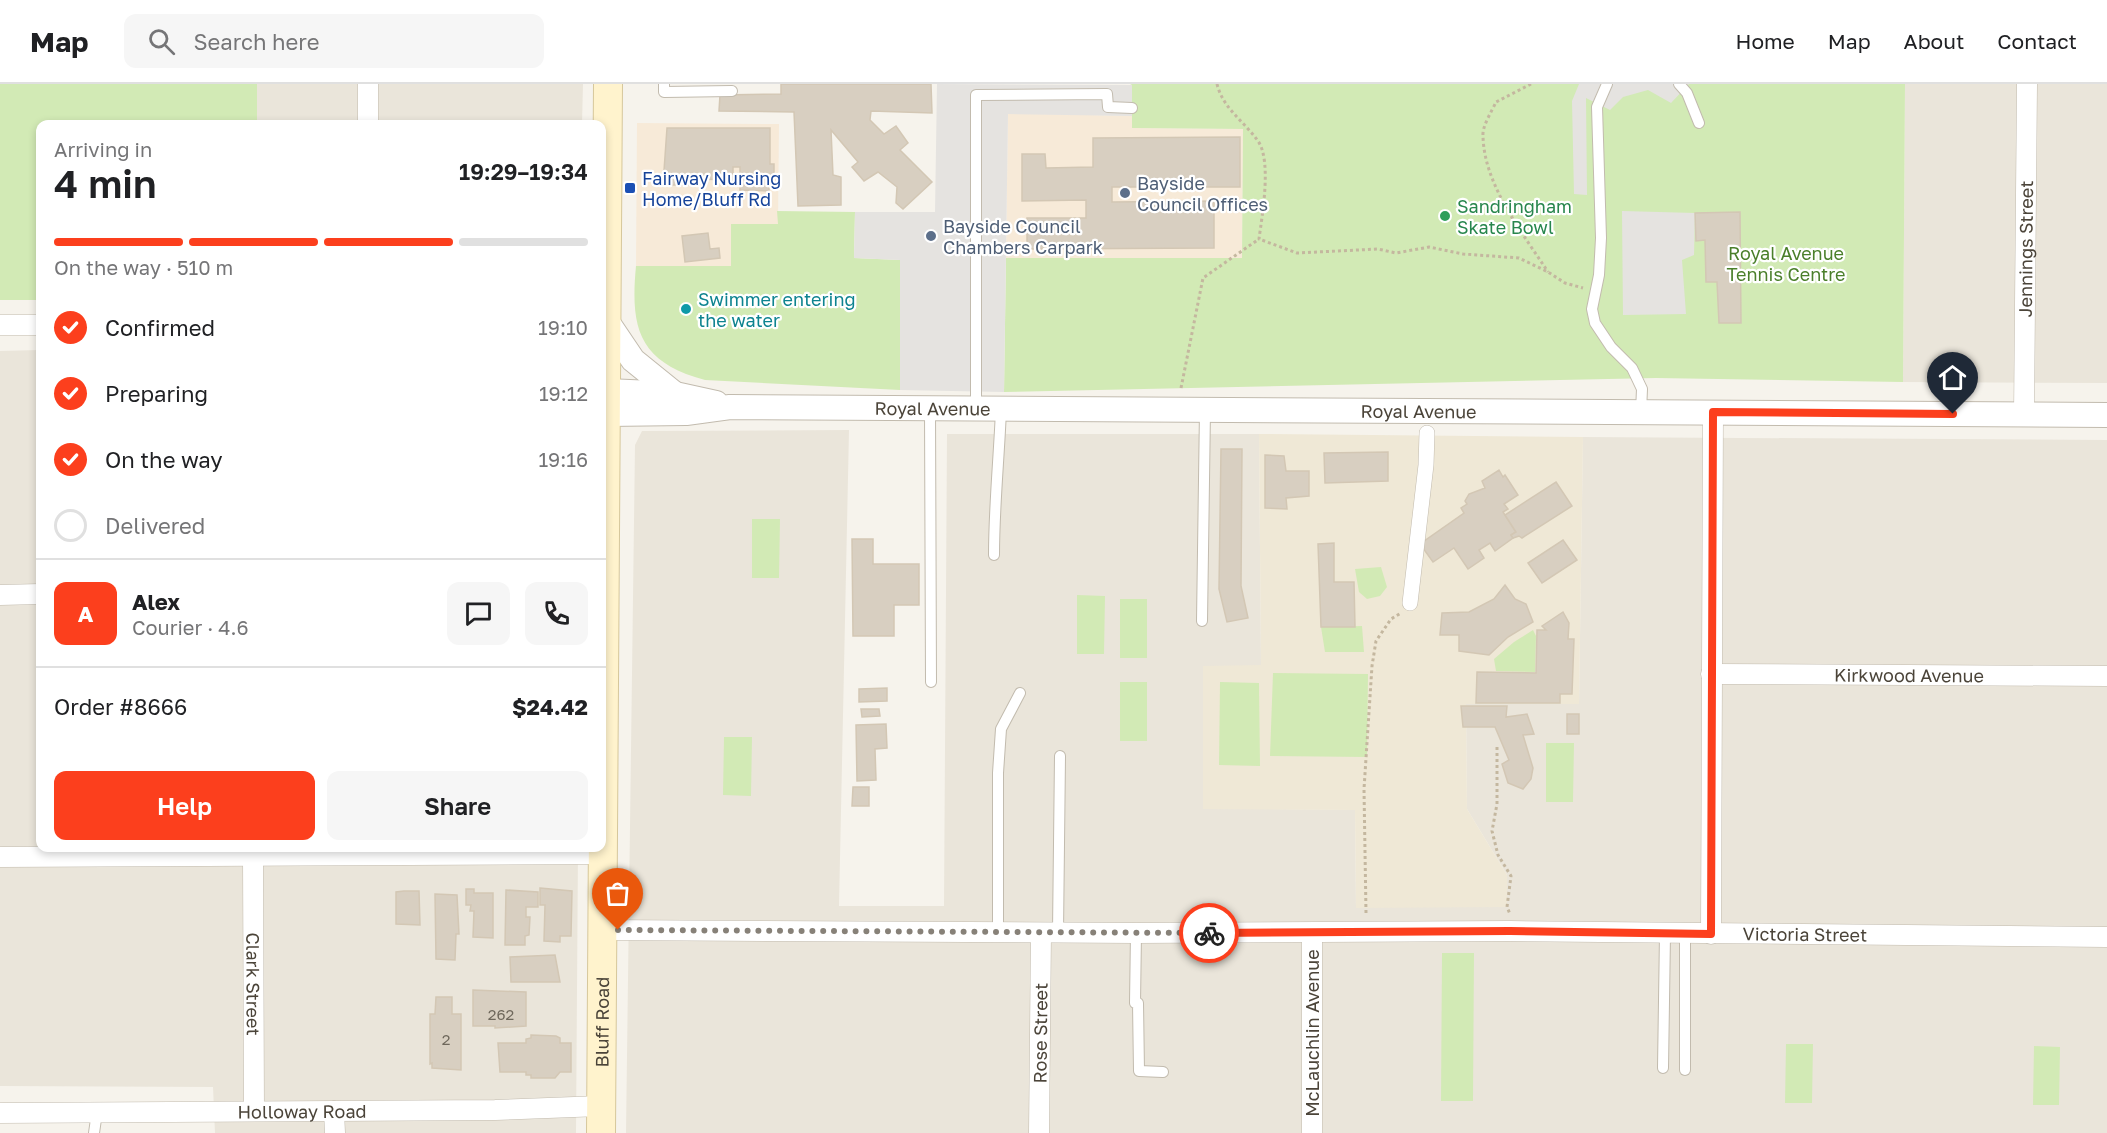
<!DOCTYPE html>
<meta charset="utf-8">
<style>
body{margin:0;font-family:"Golos Text",sans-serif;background:#f6f6f6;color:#202124;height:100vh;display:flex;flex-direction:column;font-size:22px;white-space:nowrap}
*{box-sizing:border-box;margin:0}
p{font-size:20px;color:#757577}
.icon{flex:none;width:33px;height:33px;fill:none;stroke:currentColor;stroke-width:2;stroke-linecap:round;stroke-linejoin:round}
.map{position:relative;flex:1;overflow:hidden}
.panel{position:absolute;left:36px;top:36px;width:570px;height:732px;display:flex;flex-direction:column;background:#fff;border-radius:12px;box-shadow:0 3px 9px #0003}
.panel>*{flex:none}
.pin{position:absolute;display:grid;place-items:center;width:51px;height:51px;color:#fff;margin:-62px -26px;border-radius:50% 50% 50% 0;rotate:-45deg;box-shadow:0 0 6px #0007}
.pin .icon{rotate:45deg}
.courier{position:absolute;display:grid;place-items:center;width:60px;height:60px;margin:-30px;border:4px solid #fc3f1d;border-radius:50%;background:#fff;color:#222;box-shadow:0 2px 8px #0007}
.overview em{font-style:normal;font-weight:600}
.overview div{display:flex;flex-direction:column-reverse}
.overview{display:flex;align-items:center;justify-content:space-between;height:102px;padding:0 18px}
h1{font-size:39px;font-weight:600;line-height:45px}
.bar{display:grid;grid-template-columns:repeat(4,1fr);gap:9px 6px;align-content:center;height:72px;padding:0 18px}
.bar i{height:8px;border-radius:4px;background:#e0e0e0}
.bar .current{background:#fc3f1d}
.bar p{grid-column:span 4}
.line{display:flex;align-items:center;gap:15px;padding:0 18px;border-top:2px solid #e0e0e0}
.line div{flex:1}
.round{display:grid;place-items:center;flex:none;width:63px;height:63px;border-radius:12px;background:#f6f6f6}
ol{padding:0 18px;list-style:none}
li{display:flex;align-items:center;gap:18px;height:66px}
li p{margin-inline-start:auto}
li .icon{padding:6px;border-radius:50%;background:#fc3f1d;color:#fff;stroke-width:4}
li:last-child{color:#757577}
li i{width:33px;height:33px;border:3px solid #e0e0e0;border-radius:50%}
.cta{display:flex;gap:12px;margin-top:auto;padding:12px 18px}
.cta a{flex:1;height:69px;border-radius:12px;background:#fc3f1d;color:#fff;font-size:24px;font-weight:600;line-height:69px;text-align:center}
.cta a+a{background:#f6f6f6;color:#202124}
header{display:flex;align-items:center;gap:36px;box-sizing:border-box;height:84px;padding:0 30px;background:#fff;border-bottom:2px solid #e0e0e0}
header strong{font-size:28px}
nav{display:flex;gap:33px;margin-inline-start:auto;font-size:21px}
.search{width:420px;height:54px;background:#f6f6f6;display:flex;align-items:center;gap:15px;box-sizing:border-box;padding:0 21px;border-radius:12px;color:#757577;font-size:22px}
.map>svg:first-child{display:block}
.residential{fill:#eae5da}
.commercial{fill:#f7ead8}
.education{fill:#efe8d6}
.green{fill:#d2eab5}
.parking{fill:#e5e3e0}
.building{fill:#d8cfc1;stroke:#d3c7b4;stroke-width:1.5}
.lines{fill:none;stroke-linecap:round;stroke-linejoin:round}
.service-casing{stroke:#c2bbae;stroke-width:12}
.pedestrian-casing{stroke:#c2bbae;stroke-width:16}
.minor-casing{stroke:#c2bbae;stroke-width:21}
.tertiary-casing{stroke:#c2bbae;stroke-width:26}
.secondary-casing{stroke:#d6c79b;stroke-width:30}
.path{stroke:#c4b79f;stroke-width:3;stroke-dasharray:3 3;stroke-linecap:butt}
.service{stroke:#fff;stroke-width:10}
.pedestrian{stroke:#fff;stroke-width:15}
.minor{stroke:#fff;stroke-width:20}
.tertiary{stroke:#fff;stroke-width:24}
.secondary{stroke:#fff3cd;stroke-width:28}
.done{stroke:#878178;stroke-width:6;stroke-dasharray:0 10.8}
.route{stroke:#fc3f1d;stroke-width:8}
.transit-dot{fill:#1a4fb4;stroke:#fff;stroke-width:2}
.service-dot{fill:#5c6f8a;stroke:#fff;stroke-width:2}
.leisure-dot{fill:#2e9e5b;stroke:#fff;stroke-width:2}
.culture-dot{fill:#0f9aa8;stroke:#fff;stroke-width:2}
.labels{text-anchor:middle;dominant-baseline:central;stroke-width:4.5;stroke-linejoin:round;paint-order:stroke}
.number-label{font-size:15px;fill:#6e675b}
.transit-label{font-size:18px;fill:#164399;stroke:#fff;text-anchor:start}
.service-label{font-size:18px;fill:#4e5e75;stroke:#fff;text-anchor:start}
.leisure-label{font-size:18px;fill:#27864d;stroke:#fff;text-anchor:start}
.street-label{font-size:18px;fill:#4b4439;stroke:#fff}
.park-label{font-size:18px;fill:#4a7f2a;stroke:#fff}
.culture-label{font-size:18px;fill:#0d838f;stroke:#fff;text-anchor:start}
</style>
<header>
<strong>Map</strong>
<div class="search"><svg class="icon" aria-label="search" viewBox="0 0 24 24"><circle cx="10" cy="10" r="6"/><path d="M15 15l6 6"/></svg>Search here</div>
<nav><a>Home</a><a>Map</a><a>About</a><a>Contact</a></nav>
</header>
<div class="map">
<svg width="2107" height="1049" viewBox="0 0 2107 1049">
<rect width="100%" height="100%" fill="#f6f3ec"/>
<g class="residential">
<polygon points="257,0 583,0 582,40 257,40"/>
<polygon points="1905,0 2107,0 2107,299 1903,298"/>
<polygon points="40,266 40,764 578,764 576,1049 215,1049 213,1003 0,1002 0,267"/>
<polygon points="849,346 839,822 944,822 947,350 1259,350 1261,581 1203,724 1355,726 1356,824 1507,791 1467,725 1466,620 1579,619 1583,353 2107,356 2107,1049 626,1049 635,361 642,347"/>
</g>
<g class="commercial">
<polygon points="1008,29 1132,32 1133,44 1243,45 1242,175 1006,174"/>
<polygon points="637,39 779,40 778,140 731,182 636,182"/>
</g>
<polygon class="education" points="1259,350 1583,353 1579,620 1466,620 1467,725 1507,791 1507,823 1356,824 1355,726 1203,725 1203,582 1261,581"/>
<g class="green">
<polygon points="0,0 257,0 257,40 40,40 40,216 0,216"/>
<polygon points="1130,0 1905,0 1903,298 1656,294 1004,308 1006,174 1242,174 1243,45 1132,44 1132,1"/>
<path d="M777,127L855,128L854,174L900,176V306L705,296C639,278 630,245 636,182H731V140H778Z"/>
<polygon points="752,435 780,435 779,494 752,494"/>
<polygon points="1381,483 1387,503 1380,512 1367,515 1359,508 1355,485"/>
<polygon points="1077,511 1105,512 1104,570 1077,570"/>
<rect x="1120" y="515" width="27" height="59"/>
<polygon points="1362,542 1364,568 1325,568 1321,543"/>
<polygon points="1533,546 1536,552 1535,588 1496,587 1494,575 1514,558"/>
<polygon points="1273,589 1368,590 1367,673 1270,672"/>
<rect x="1120" y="598" width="27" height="59"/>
<polygon points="1220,598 1259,599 1260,682 1219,681"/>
<polygon points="724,653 752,653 751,712 723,711"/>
<polygon points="1546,659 1574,659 1573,718 1546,718"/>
<polygon points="1442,869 1474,869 1473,1017 1441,1017"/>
<polygon points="1786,960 1813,960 1812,1019 1785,1019"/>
<polygon points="2034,962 2060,963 2059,1021 2033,1021"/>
</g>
<g class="parking">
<polygon points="937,0 1132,1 1132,32 1008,30 1004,308 900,306 900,176 854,174 855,128 935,128"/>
<polygon points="1579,0 1689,0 1671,19 1648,6 1623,13 1610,26 1586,14 1587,111 1574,110 1572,17"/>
<polygon points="1622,127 1695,129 1694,171 1682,176 1686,230 1623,231"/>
</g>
<g class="building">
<polygon points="781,0 931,0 932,29 871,27 870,36 884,50 896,42 908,59 900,66 932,98 903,125 896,119 897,103 878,88 864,97 852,83 858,78 831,46 833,91 841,93 841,121 798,122 794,28 719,27 720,11 781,10"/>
<polygon points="667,44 770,44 770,80 774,80 774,95 769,95 769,107 740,106 740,83 733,83 733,96 696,95 696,101 663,101"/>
<polygon points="1240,53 1240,103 1112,103 1112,118 1214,117 1214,164 1027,165 1027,134 1086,134 1086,116 1022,117 1022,70 1045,70 1046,84 1093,83 1093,54"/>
<polygon points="1740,128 1741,239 1719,239 1717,198 1706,198 1705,156 1696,157 1695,129"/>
<polygon points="708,149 710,165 719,164 720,174 685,178 682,152"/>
<polygon points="1221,365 1242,365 1241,502 1248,534 1227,538 1219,505"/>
<polygon points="1388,368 1388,397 1325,399 1324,369"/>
<polygon points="1265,371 1284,372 1286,387 1309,387 1309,412 1286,414 1287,425 1265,424"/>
<polygon points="1499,386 1503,393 1505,391 1518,411 1504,420 1508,425 1503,428 1516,448 1511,451 1513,454 1495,467 1490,459 1479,466 1484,474 1468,485 1454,464 1433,478 1420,460 1464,429 1461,424 1467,420 1465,417 1469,410 1485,404 1482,397"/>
<polygon points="1556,398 1572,422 1522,454 1519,452 1513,454 1511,451 1516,448 1505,431"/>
<polygon points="852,455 873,455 873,480 919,480 919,521 894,521 894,552 853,552"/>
<polygon points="1563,456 1577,476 1542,499 1528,479"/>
<polygon points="1334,459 1334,498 1354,498 1355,543 1321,543 1318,460"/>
<polygon points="1505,501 1515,515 1526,520 1533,538 1508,553 1489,571 1459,567 1459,551 1440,551 1442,529 1469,528 1494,515"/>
<polygon points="1563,528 1569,539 1568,555 1574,555 1572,610 1560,610 1560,619 1476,619 1477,588 1536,589 1537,546 1546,546 1542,542"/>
<polygon points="887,604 887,617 859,618 859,605"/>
<polygon points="1461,622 1507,622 1506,633 1527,630 1534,650 1523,651 1533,684 1531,695 1523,705 1508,699 1502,680 1509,676 1495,643 1463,643"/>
<polygon points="861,625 879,625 880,632 862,633"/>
<rect x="1567" y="630" width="12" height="20"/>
<polygon points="886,640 887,664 875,665 876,696 857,697 856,641"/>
<polygon points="853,703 869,703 869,722 852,722"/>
<polygon points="540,804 572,807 571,852 560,852 560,858 544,857 545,821 540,821"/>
<polygon points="466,805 474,805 474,809 493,809 493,854 473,853 474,827 470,827 471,821 466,821"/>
<polygon points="506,806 538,808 538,823 526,823 526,833 530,833 529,851 525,852 525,861 505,861"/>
<polygon points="404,807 419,807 420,841 396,840 396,808"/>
<polygon points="435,810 457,811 459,850 456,850 455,876 436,875"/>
<polygon points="555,871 560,898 511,898 510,873"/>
<polygon points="473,906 526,908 526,942 495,944 495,942 473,942"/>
<polygon points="436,913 452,913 452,930 461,930 461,986 432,984 432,979 430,980 430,930 435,930"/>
<polygon points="531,951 556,952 560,954 560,959 571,959 571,988 560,988 555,994 531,994 531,991 526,991 526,988 500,988 498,959 526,959 526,955 531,954"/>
</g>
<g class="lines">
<defs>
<g id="service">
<polyline points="664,0 664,8 732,7"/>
<polyline points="1607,0 1597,23 1601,154 1599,191 1592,225 1595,239 1611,263 1632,284 1642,305 1641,328"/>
<polyline points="1679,0 1687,9 1699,39"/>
<polyline points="930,325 931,598"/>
<polyline points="976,325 976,11 1107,10 1108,23 1132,24"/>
<path d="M994,471C994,423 999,374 1001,326"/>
<polyline points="1202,537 1205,326"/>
<polyline points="998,848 998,689 1001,645 1020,609"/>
<polyline points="1058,848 1060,672"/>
<polyline points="1136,849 1135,919 1138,919 1139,987 1163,988"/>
<polyline points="1685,850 1685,986"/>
<polyline points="1663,984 1665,850"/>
<polyline points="94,1049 97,1028"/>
</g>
<polyline id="pedestrian" points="1410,519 1426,381 1427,349"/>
<g id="minor">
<polyline points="368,40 368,0"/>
<polyline points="0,241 40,241"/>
<path id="s1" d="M2024,330L2027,0"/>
<polyline points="0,511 40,510"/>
<path id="s2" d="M1711,590L2107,592"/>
<path id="s3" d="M253,772L254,1027"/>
<polyline points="0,773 603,770"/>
<path id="s4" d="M603,846L1136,849L1510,847L2107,853"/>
<polyline points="1711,850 1713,328"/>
<polyline points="334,1027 335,1049"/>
<path id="s5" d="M0,1029L495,1026L601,1022"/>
<path id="s6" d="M1039,1049L1041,849"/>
<polyline points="1312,1049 1312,849"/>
</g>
<g id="tertiary">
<polyline points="606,236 633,276 675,310"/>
<polyline points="607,307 675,310 716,319"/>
<path id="s7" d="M607,330L686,329L730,323L2107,331"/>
</g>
<g id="secondary">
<path id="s8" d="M601,1049L608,0"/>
</g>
</defs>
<use href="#service" class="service-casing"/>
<use href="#pedestrian" class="pedestrian-casing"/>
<use href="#minor" class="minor-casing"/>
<use href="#tertiary" class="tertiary-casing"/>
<use href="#secondary" class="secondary-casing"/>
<g class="path">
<path d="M1217,0C1223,25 1245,38 1258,57C1272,77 1262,132 1259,155L1297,169L1378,165L1396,169L1429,163L1463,170L1519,174L1548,188L1565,199L1583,204"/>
<path d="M1531,0L1496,18C1492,27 1482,42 1483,52C1484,101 1522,148 1548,188"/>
<polyline points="1181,304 1203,194 1259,155"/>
<polyline points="1497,663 1497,720 1492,747 1498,771 1511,792 1507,823 1510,830"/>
<polyline points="1366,829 1364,705 1372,582 1376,557 1391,535 1401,529"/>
</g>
<use href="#service" class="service"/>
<use href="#pedestrian" class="pedestrian"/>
<use href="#minor" class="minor"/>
<use href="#tertiary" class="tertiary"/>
<use href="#secondary" class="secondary"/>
</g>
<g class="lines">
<polyline class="done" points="618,846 1209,849"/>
<polyline class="route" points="1209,849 1510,847 1711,850 1713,328 1953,330"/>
</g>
<rect class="transit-dot" x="624" y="98" width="12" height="12" rx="3"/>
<g class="service-dot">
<circle cx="1125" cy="109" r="6"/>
<circle cx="931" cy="152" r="6"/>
</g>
<circle class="leisure-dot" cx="1445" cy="132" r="6"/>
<circle class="culture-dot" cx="686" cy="225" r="6"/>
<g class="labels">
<g class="number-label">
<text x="501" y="930">262</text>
<text x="446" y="955">2</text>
</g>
<g class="transit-label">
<text x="642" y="94">Fairway Nursing<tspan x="642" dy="21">Home/Bluff Rd</tspan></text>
</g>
<g class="service-label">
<text x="1137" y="99">Bayside<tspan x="1137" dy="21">Council Offices</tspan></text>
<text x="943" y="142">Bayside Council<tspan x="943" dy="21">Chambers Carpark</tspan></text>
</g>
<g class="leisure-label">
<text x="1457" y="122">Sandringham<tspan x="1457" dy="21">Skate Bowl</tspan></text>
</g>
<g class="street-label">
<text stroke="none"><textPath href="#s1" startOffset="165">Jennings Street</textPath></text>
<text stroke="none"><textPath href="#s7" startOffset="326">Royal Avenue</textPath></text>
<text stroke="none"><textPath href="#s7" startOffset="812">Royal Avenue</textPath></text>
<text stroke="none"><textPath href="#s2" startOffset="198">Kirkwood Avenue</textPath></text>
<text stroke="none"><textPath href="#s4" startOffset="1202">Victoria Street</textPath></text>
<text stroke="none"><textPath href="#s3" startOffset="128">Clark Street</textPath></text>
<text stroke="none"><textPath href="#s8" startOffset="111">Bluff Road</textPath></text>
<text stroke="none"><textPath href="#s6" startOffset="100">Rose Street</textPath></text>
<text transform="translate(1312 949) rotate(-90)">McLauchlin Avenue</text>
<text stroke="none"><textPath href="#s5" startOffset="302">Holloway Road</textPath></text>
</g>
<g class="park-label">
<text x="1786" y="169">Royal Avenue<tspan x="1786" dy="21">Tennis Centre</tspan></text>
</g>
<g class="culture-label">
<text x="698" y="215">Swimmer entering<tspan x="698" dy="21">the water</tspan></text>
</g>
</g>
</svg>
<div class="pin" style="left:618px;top:846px;background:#ea580c"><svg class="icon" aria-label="bag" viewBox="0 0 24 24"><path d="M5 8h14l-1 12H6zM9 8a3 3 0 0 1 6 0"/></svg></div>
<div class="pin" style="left:1953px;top:330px;background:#1f2937"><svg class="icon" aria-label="home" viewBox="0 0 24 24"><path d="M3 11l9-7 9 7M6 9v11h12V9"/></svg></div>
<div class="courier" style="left:1209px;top:849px"><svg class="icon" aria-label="bike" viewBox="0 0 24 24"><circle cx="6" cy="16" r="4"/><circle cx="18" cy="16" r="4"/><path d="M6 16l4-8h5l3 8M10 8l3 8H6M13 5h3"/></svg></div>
<section class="panel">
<div class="overview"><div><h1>4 min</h1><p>Arriving in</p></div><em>19:29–19:34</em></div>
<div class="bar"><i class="current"></i><i class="current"></i><i class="current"></i><i></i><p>On the way · 510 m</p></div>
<ol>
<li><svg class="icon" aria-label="check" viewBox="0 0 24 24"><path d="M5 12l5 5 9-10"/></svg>Confirmed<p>19:10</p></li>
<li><svg class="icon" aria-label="check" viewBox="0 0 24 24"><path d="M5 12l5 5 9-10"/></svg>Preparing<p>19:12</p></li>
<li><svg class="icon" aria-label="check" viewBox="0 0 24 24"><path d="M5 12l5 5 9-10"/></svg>On the way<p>19:16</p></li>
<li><i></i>Delivered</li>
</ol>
<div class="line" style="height:108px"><b class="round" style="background:#fc3f1d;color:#fff">A</b><div><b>Alex</b><p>Courier · 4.6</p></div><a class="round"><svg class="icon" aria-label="chat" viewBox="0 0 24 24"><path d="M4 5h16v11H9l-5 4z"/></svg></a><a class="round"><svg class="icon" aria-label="phone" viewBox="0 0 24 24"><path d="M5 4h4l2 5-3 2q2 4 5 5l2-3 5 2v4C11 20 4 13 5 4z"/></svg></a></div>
<div class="line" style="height:78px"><div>Order #8666</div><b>$24.42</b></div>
<div class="cta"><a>Help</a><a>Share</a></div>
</section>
</div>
